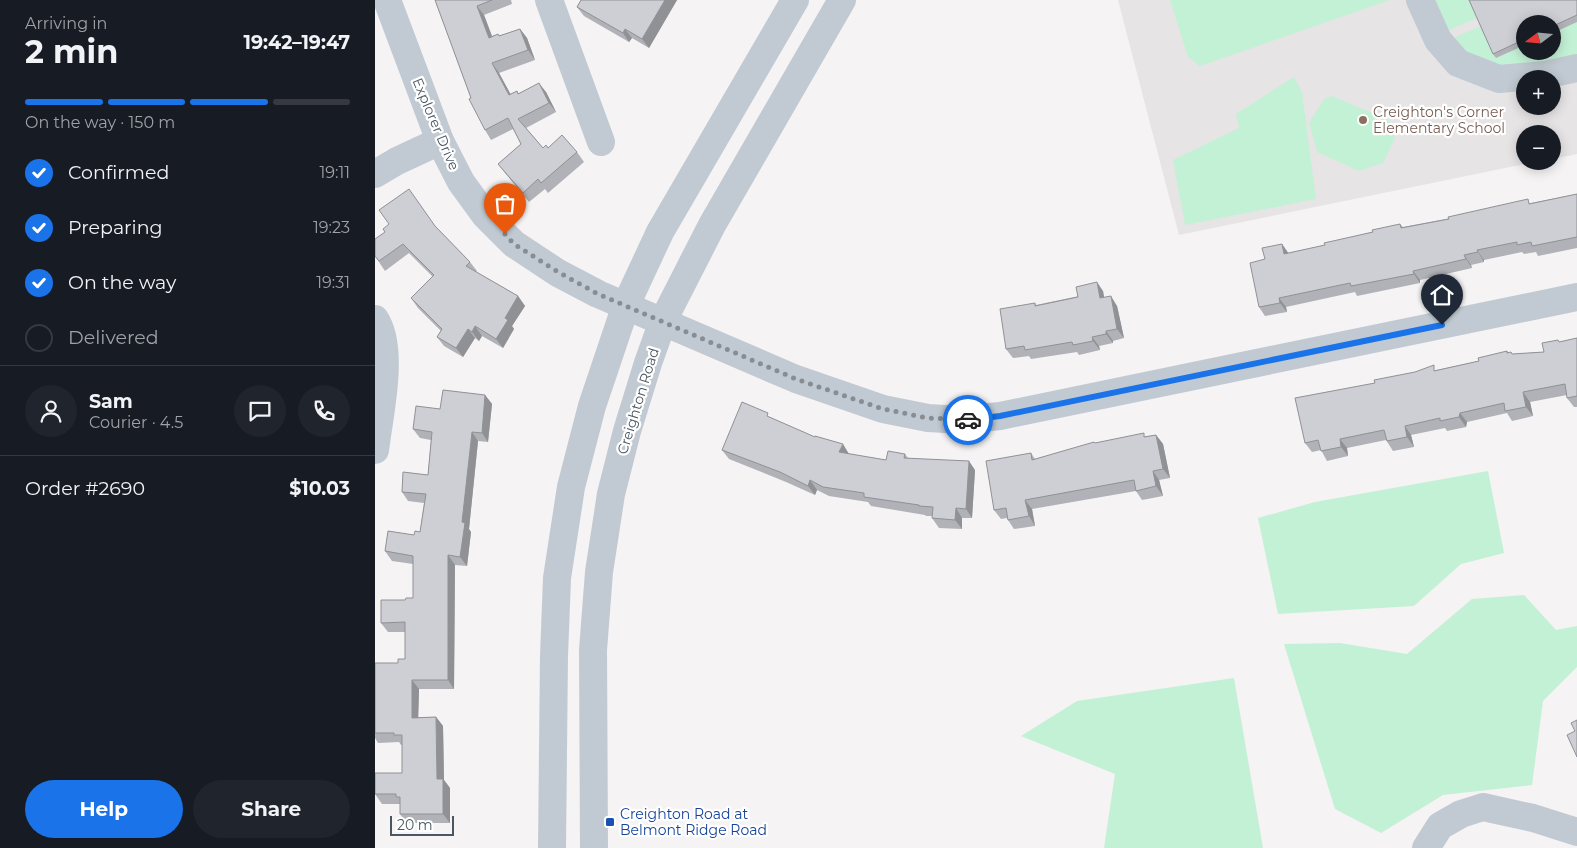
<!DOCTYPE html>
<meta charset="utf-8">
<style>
body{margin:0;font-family:Montserrat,sans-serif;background:#20242c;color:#f1f3f6;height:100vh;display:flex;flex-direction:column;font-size:19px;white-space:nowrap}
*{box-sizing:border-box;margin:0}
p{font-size:16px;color:#9ea1a6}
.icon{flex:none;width:28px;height:28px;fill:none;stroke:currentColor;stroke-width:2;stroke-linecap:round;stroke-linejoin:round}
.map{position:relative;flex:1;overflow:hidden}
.details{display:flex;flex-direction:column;background:#171b24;width:375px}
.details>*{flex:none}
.needle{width:32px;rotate:254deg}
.controls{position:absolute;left:1141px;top:15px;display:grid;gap:10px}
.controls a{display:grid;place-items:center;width:45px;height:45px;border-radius:50%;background:#171b24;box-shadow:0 2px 12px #0003;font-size:25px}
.scale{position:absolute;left:15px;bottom:12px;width:64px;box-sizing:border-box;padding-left:5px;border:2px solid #4a5661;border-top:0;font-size:14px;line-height:18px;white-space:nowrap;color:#4a5661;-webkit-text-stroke:4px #fff;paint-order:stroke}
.pin{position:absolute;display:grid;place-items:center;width:42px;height:42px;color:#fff;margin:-51px -21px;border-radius:50% 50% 50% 0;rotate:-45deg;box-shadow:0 0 5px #0007}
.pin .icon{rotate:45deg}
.courier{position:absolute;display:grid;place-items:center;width:50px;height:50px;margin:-25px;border:4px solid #1a73e8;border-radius:50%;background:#fff;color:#222;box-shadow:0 1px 6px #0007}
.head em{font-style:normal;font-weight:700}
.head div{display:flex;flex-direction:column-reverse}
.head{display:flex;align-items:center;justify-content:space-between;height:85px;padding:0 25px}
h1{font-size:32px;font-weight:700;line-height:38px}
.bar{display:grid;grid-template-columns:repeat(4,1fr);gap:8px 5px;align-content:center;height:60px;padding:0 25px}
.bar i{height:6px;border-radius:4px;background:#363941}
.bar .current{background:#1a73e8}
.bar p{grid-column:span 4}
.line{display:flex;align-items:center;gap:12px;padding:0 25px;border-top:1px solid #363941}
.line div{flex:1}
.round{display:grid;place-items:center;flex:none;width:52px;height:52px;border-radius:26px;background:#20242c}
ol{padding:0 25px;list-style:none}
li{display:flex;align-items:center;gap:15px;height:55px}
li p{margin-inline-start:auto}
li .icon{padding:5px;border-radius:50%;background:#1a73e8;color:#fff;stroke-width:4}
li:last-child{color:#9ea1a6}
li i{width:28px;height:28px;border:2px solid #363941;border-radius:50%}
.primary-button{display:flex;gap:10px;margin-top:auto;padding:10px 25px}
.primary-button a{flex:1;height:58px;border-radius:30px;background:#1a73e8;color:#fff;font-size:20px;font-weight:700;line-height:58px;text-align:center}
.primary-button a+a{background:#20242c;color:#f1f3f6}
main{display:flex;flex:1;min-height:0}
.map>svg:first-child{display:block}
.education{fill:#e6e4e5;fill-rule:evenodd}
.green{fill:#c3f1d5}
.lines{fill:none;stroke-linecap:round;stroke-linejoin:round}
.minor{stroke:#c1cad2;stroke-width:28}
.wall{fill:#b0b2b7}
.shaded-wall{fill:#909195}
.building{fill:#cdcfd5;stroke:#909195}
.done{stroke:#868d94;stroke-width:5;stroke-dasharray:0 9}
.route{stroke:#1a73e8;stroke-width:6}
.education-dot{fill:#8d6e63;stroke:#fff;stroke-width:2}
.transit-dot{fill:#1a4fb4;stroke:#fff;stroke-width:2}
.labels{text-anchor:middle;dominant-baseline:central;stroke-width:4.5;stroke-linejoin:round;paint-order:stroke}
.education-label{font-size:14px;fill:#785e54;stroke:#fff;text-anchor:start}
.street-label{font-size:14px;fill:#4a5661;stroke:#fff}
.transit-label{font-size:14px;fill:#164399;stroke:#fff;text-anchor:start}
</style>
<main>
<section class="details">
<div class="head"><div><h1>2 min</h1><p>Arriving in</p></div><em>19:42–19:47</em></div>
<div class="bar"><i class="current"></i><i class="current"></i><i class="current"></i><i></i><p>On the way · 150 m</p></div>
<ol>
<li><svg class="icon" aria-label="check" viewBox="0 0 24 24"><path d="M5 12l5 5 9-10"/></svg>Confirmed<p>19:11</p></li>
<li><svg class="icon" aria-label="check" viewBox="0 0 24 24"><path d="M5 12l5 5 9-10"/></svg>Preparing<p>19:23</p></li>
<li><svg class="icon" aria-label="check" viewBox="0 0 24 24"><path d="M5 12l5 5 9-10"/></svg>On the way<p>19:31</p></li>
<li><i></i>Delivered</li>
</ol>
<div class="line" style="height:90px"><a class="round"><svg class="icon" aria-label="person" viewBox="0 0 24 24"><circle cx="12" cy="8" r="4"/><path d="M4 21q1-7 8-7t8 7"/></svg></a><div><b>Sam</b><p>Courier · 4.5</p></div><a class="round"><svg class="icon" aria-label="chat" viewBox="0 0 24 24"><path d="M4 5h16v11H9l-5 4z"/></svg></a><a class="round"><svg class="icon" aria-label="phone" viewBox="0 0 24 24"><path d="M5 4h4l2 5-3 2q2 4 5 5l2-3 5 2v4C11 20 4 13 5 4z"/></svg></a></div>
<div class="line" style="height:65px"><div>Order #2690</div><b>$10.03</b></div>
<div class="primary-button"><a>Help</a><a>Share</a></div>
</section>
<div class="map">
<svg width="1202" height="848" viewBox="0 0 1202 848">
<rect width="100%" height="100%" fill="#f5f3f3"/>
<path class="education" d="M743,0H1202V154L1178,159V134H1150V161H1164L804,235ZM1150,24H1178V51H1150ZM1150,79H1178V106H1150Z"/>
<g class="green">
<polygon points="795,0 1015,0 825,66 813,57"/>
<polygon points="1056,0 1094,0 1102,18 1070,32"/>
<polygon points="1202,22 1202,57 1127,70 1096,58 1076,39 1106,26 1121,58 1150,45 1150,51 1178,51 1178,33"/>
<polygon points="919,77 927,92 941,199 810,225 798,160 864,128 861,114"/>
<polygon points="957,96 1014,120 1020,138 1008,163 984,171 942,152 934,123 949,99"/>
<polygon points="1113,471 1129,553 1086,564 1039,606 903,614 883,518 940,502"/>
<polygon points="1149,595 1181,630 1202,626 1202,667 1168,701 1157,785 1068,795 1006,833 960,809 909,644 965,643 1032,654 1097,599"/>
<polygon points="859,678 888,848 729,848 740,774 646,736 702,701"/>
</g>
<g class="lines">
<g class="minor">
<polyline points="12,0 65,141 86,182 110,215 139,244 183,273 223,294 421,379 508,409 553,418 587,420 625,416 1202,297"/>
<polyline points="174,0 226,142"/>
<polyline points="1045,0 1063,40 1083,63 1124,79 1170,75 1202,68"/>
<polyline points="0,174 22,161 65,141"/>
<path d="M0,319C20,349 4,416 0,450"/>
<polyline points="177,848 179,656 182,578 196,487 217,406 251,305 285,232 420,0"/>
<polyline points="219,848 218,650 224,572 236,494 252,431 273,363 288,321 337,225 467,0"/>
<polyline points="1051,848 1065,826 1086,814 1108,807 1158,818 1202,832"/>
</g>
</g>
<g class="wall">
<polygon points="60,0 136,0 137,4 109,15 117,36 123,34 124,36 145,29 152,38 160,60 124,73 135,94 142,91 143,93 171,92 181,112 151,128 168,148 173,148 202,152 209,162 173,193 170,189 154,202 130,173 123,164 146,144 138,129 116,140 110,130 96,98"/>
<polygon points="206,0 302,0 274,48 257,38 254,42 209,16 202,7"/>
<polygon points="1094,0 1202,0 1202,22 1178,33 1178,24 1150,24 1150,45 1121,58 1118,54"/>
<polygon points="1202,194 1202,248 1163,256 1161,252 1149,254 1147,252 1109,260 1109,262 1096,265 1097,268 1045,280 1045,283 982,296 980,292 911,307 912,312 890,316 884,307 890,259 907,244 913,253 950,245 1025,224 1028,227 1156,203"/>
<polygon points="60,226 95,262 102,271 101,272 143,296 150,306 137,326 139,329 128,348 107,336 104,341 100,338 88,357 69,346 62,337 66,331 43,308 36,298 58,277 34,253 10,271 0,256"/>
<polygon points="728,291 729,297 742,306 749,338 738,341 738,343 724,346 725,350 704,355 702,352 656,359 654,356 638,358 631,349 660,303 661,305"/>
<polygon points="1202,338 1202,407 1199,407 1192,398 1192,395 1155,402 1158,416 1137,421 1132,413 1092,422 1091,427 1072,431 1070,428 1036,435 1039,447 1018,451 1011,440 972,448 973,456 952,461 946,450 937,452 930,443 1000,383 1104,361 1132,351 1133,352 1138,354 1169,352 1184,342"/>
<polygon points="110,395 117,404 113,442 103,441 94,529 96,532 92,566 80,565 79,689 44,689 43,717 61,717 68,726 69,780 75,788 75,823 32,823 25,814 25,804 7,804 0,794 27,773 27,745 26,745 24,742 3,743 0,738 0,663 23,663 30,659 30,632 13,632 6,623 30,600 38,598 38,564 17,561 10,551 45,532 49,503 33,501 27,492 53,475 56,440 45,438 38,429 65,409"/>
<polygon points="397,419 474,454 511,460 530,454 533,458 600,470 597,518 587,518 587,529 564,528 557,518 558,516 551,516 550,515 496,506 493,502 454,496 442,490 440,495 411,482 354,459 347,450"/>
<polygon points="781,435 788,444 795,478 784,480 788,496 767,500 761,491 657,509 660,526 639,529 633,520 632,518 626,519 619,510 656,453 660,459 720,443"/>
</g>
<g class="shaded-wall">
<polygon points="290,0 302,0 274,48 267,39"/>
<polygon points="102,6 109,15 121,47 114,38"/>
<polygon points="145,29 152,38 160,60 153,50"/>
<polygon points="250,29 257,38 254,42 248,33"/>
<polygon points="117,63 124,73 141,104 134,95"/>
<polygon points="164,83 171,92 181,112 174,103"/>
<polygon points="907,244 914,254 909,254"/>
<polygon points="1102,250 1109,260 1109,262 1103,252"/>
<polygon points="1089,255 1096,265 1097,268 1091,259"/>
<polygon points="1038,271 1045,280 1045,283 1039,274"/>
<polygon points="722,282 728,291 731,308 725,298"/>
<polygon points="143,296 150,306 137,326 139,329 128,348 121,339 130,318"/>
<polygon points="736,296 742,306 749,338 742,329"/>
<polygon points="904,298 911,307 912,312 905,303"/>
<polygon points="100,326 107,336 104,341 97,332"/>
<polygon points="93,329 100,338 88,357 81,348"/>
<polygon points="731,331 738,341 738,343 731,334"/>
<polygon points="717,337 724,346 725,350 718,341"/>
<polygon points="1148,392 1155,402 1158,416 1151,407"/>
<polygon points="110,395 117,404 113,442 107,433"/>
<polygon points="1085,413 1092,422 1091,427 1084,417"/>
<polygon points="1030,426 1036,435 1039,447 1032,437"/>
<polygon points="97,432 103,441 94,529 96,532 92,566 85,557 87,522"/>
<polygon points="781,435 788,444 795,478 788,469"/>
<polygon points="965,439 972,448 973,456 966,447"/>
<polygon points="468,444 474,454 464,452"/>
<polygon points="594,461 600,470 597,518 591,509"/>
<polygon points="778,471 784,480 788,496 781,486"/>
<polygon points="435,480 442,490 440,495 433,486"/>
<polygon points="650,500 657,509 660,526 654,516"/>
<polygon points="581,508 587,518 587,529 580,520"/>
<polygon points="73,555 80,565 79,689 73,680"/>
<polygon points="37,680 44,689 43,727 37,718"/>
<polygon points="61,717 68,726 69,780 75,788 75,823 68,814 62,779"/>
</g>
<g class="building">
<polygon points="60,0 117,0 102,6 114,38 123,34 124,36 145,29 153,50 117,63 134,95 142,91 143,94 164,83 174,103 143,119 168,148 171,145 173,148 187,135 202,152 166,183 163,179 148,193 123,164 146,144 133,118 110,130 94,99 96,98"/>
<polygon points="206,0 290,0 267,39 250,29 248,33 202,7"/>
<polygon points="1094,0 1202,0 1202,15 1178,26 1178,24 1150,24 1150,39 1118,54"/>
<polygon points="34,189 60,226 95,262 91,266 143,296 130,318 133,320 121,339 100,326 97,332 93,329 81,348 62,337 67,329 36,298 59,275 28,244 4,261 0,256 0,239 10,232 8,229 14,224 4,210"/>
<polygon points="1202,194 1202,237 1157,246 1156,242 1142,245 1142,242 1102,250 1103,252 1089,255 1091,259 1038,271 1039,274 976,286 975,283 904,298 905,303 884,307 875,263 890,259 887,248 907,244 909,254 950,245 949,243 998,232 997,230 1025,224 1026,228 1074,219 1073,217 1153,199 1154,204"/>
<polygon points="722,282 725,298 736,296 742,329 731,331 731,334 717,337 718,341 698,345 697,342 650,350 649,346 631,349 625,309 660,303 660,306 703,297 701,287"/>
<polygon points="1202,338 1202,396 1192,398 1190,384 1148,392 1151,407 1130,411 1129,403 1085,413 1084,417 1065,421 1065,418 1030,426 1032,437 1012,441 1009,430 965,439 966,447 946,451 943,440 930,443 920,398 1000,383 999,380 1040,372 1059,365 1059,371 1104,361 1103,358 1132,351 1132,353 1136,352 1137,354 1169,352 1167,343 1183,340 1184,342"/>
<polygon points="68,390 110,395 107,433 97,432 87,522 90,523 85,557 73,555 73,680 37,680 37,718 61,717 62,779 68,779 68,814 25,814 25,797 21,797 21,794 0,794 0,773 27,773 27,735 19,735 19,733 0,733 0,663 23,663 23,659 30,659 30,622 6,623 6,600 30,600 31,598 38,598 38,556 10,551 13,531 39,535 40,531 45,532 51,494 27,492 28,472 53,475 57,432 38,429 41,406 65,409"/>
<polygon points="367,402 393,413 392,416 440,437 440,436 468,444 464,452 511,460 513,451 530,454 529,458 594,461 591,509 581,508 580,520 557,518 558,507 544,506 544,505 489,497 489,493 448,487 435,480 433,486 405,472 347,450"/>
<polygon points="769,433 769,437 781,435 788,469 778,471 781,486 761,491 759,480 650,500 654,516 633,520 631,508 619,510 611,461 656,453 657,460 719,442 720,443"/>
<polygon points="1202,720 1202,757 1192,735 1200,731 1196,723"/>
</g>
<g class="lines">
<polyline class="done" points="130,234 139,244 183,272 223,294 421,379 508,409 553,418 593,420"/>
<polyline class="route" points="593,420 625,416 1067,325"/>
</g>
<circle class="education-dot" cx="988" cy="120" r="5"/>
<rect class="transit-dot" x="230" y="817" width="10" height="10" rx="2.5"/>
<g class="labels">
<g class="education-label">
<text x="998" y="112">Creighton's Corner<tspan x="998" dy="16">Elementary School</tspan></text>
</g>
<g class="street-label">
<text transform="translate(61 124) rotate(67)">Explorer Drive</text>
<text transform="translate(263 401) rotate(-73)">Creighton Road</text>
</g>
<g class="transit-label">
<text x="245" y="814">Creighton Road at<tspan x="245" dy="16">Belmont Ridge Road</tspan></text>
</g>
</g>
</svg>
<div class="controls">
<a><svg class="needle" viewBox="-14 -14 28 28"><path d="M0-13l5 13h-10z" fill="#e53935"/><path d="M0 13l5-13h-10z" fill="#9ea1a6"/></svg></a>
<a>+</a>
<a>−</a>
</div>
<div class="scale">20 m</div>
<div class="pin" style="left:130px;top:234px;background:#ea580c"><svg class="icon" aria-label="bag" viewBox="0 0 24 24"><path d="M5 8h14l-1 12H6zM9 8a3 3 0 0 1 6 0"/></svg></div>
<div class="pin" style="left:1067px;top:325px;background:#1f2937"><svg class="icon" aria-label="home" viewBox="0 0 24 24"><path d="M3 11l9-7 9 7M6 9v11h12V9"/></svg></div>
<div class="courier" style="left:593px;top:420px"><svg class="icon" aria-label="car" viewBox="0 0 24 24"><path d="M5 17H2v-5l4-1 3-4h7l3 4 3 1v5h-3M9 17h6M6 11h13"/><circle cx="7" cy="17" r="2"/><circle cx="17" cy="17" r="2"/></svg></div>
</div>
</main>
